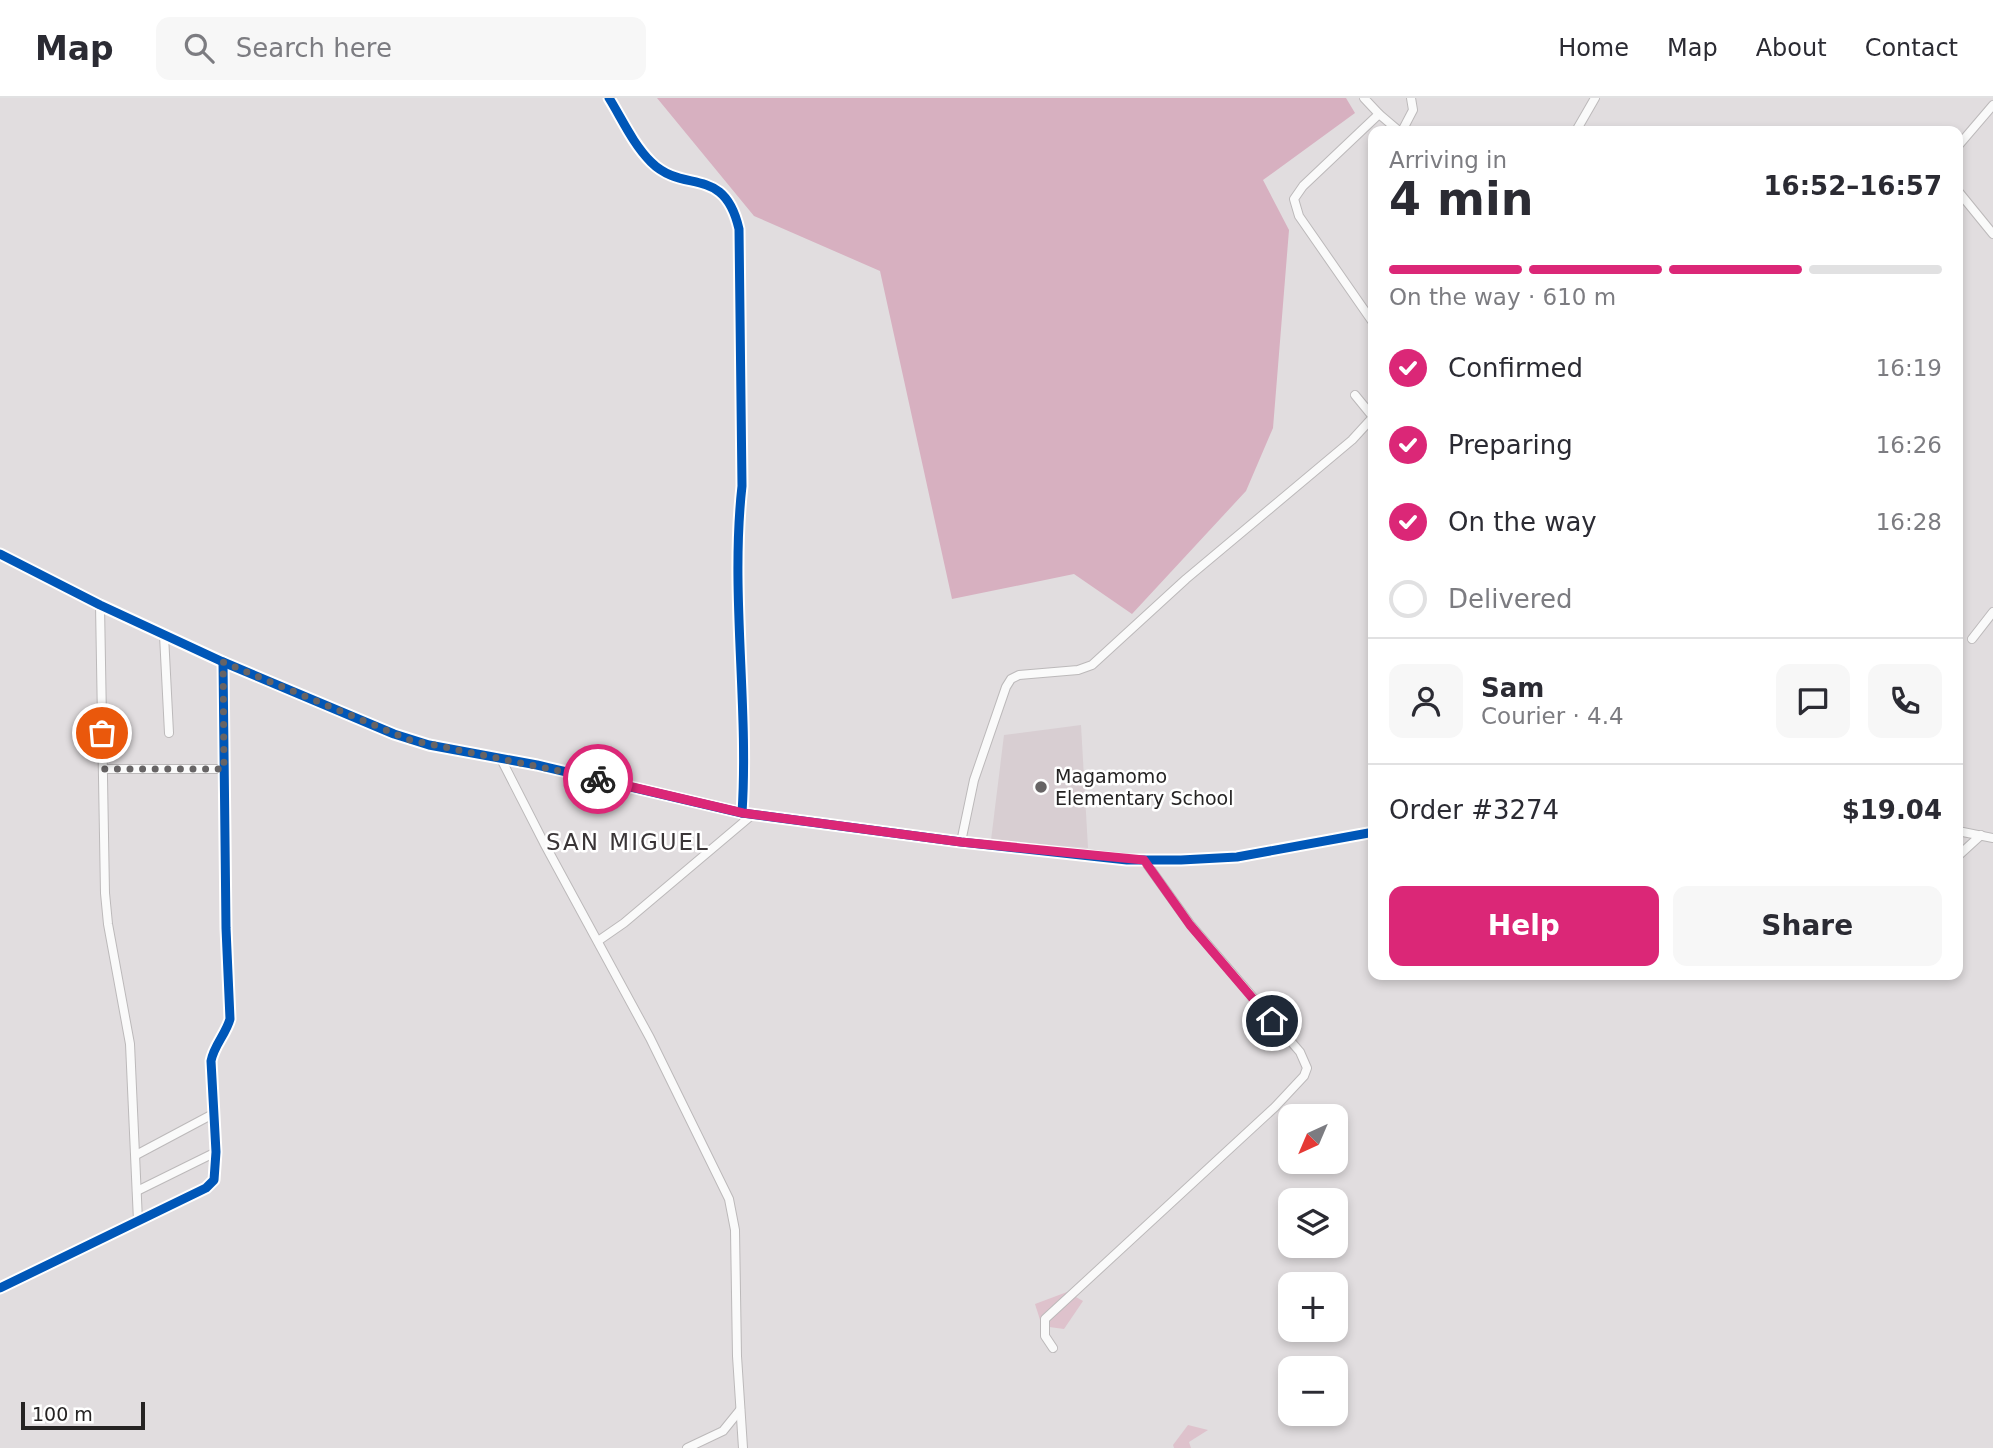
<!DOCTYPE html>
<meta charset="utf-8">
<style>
body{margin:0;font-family:"DejaVu Sans",sans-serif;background:#f7f7f7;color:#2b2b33;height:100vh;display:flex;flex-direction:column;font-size:26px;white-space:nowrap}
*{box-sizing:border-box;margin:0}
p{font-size:23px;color:#7c7c81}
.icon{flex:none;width:38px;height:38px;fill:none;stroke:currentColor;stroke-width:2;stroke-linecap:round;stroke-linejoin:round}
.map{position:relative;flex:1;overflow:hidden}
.details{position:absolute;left:1368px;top:28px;width:595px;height:854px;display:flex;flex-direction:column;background:#fff;border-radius:14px;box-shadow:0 4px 10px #0003}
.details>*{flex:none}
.needle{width:46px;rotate:224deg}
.buttons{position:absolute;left:1278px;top:1006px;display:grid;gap:14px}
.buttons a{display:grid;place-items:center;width:70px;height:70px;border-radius:14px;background:#fff;box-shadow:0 4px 10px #0003;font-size:35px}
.scale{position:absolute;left:21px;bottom:18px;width:124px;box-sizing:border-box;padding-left:7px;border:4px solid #252323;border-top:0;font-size:19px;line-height:24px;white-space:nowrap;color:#252323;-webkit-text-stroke:5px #fff;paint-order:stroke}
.pin{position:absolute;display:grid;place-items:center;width:60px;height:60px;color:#fff;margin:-30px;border:4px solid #fff;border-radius:50%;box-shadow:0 2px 7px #0007}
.courier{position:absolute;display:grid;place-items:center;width:70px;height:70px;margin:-35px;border:5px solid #db2777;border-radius:50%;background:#fff;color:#222;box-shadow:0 2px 9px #0007}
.headline em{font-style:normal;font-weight:600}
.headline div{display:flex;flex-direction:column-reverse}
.headline{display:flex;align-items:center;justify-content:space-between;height:119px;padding:0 21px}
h1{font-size:46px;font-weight:600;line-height:52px}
.bar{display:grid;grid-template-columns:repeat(4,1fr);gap:10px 7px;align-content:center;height:84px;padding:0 21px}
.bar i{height:9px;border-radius:5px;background:#e1e1e2}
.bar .on{background:#db2777}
.bar p{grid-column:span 4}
.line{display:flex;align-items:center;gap:18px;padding:0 21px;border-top:2px solid #e1e1e2}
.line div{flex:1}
.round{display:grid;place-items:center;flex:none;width:74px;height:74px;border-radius:14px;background:#f7f7f7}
ol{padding:0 21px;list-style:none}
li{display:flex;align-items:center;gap:21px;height:77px}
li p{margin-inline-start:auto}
li .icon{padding:7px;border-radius:50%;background:#db2777;color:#fff;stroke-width:4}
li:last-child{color:#7c7c81}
li i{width:38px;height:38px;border:4px solid #e1e1e2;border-radius:50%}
.action{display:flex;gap:14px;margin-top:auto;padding:14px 21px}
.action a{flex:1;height:80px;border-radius:14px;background:#db2777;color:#fff;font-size:28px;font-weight:600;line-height:80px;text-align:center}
.action a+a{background:#f7f7f7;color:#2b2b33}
header{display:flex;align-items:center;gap:42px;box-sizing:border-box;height:98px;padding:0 35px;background:#fff;border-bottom:2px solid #e1e1e2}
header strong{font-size:33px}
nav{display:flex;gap:38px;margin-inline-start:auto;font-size:24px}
.search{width:490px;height:63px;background:#f7f7f7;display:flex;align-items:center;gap:18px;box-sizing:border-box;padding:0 24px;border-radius:14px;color:#7c7c81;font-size:26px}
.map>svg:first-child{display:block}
.built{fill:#d8ced2}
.green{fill:#dec2cc}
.forest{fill:#d7b0c0}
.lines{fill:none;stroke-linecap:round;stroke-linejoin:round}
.street-casing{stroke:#bcb9ba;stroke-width:10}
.street{stroke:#fafafa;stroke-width:8}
.cycleway-casing{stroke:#fff;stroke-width:13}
.cycleway{stroke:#0057b8;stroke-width:9}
.done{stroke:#676465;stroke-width:7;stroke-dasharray:0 12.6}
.route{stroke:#db2777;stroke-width:9}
.poi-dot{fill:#676465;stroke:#fff;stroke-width:2.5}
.labels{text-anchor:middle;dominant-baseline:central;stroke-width:5;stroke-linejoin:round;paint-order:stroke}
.poi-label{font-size:19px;fill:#252323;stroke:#fff;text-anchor:start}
.quarter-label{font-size:23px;letter-spacing:2px;fill:#3a3537;stroke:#fff}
</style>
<header>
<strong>Map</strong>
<div class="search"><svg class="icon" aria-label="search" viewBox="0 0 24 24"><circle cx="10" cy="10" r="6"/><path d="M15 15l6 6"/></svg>Search here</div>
<nav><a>Home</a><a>Map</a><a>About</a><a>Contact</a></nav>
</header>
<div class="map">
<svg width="1993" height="1350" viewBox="0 0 1993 1350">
<rect width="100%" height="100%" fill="#e1dddf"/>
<polygon class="built" points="1081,627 1088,750 991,742 1004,637"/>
<g class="green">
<polygon points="1067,1194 1083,1203 1064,1231 1042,1228 1035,1206"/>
<polygon points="1188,1327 1208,1332 1189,1344 1191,1350 1174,1350 1173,1347"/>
</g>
<polygon class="forest" points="657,0 1346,0 1355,15 1263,82 1289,132 1273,330 1246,393 1132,516 1074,476 952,501 880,173 754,118"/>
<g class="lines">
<defs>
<g id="street">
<path d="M609,0C622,21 633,46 651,64C684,97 724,66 739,131L742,388C730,496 749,607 742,715"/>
<polyline points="1364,0 1379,16"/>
<polyline points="1402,33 1413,12 1411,0"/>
<polyline points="1576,33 1595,0"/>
<polyline points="1958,48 1993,7"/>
<polyline points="1958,93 1993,136"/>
<polyline points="1374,226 1299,118 1294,101 1303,88 1379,16 1399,33"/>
<polyline points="1355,297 1373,319"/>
<polyline points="0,456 100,507 223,564 394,636 429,647 537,667 742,715 961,744 1127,762 1181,762 1237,759 1374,734"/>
<polyline points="100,507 105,795 108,826 130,946 138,1123"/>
<polyline points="164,537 169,635"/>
<polyline points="1972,541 1993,514"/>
<polyline points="500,659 544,745 650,940 729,1101 735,1132 737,1258 743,1350"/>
<polyline points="103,671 224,671"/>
<polyline points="1958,733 1993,740"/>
<polyline points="961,744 974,682 1006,589 1011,581 1019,577 1078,572 1092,567 1186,481 1352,342 1374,318"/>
<polyline points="1958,758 1981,737"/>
<polyline points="598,843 624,825 752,717"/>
<polyline points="136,1057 213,1016"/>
<polyline points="137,1093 216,1054"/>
<path d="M0,1190L206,1090L214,1082L216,1054L211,963C214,947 226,936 230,921L226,830L223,564"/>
<polyline points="1053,1250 1045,1238 1045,1221 1275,1009 1304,978 1307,970 1300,954 1190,826 1144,762"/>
<polyline points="687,1350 723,1333 740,1312"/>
</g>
</defs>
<use href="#street" class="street-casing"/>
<use href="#street" class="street"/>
<defs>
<g id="cycleway">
<path d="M609,0C622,21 633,46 651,64C684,97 724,66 739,131L742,388C730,496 749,607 742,715"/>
<polyline points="0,456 100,507 223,564 394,636 429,647 537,667 742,715 961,744 1127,762 1181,762 1237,759 1374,734"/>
<path d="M0,1190L206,1090L214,1082L216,1054L211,963C214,947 226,936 230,921L226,830L223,564"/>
</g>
</defs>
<use href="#cycleway" class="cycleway-casing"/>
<use href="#cycleway" class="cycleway"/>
</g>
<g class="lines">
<polyline class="done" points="102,635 103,671 224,671 223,564 410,642 598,681"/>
<polyline class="route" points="598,681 743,715 961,744 1144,762 1190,827 1272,923"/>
</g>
<circle class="poi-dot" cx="1041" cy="689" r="7"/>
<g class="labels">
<g class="poi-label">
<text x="1055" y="678">Magamomo<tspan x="1055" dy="22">Elementary School</tspan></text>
</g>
<g class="quarter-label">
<text x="628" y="744">SAN MIGUEL</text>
</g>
</g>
</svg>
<div class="buttons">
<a><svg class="needle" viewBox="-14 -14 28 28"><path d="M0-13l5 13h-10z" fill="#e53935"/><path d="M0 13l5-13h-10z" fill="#7c7c81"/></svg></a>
<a><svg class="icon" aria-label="layers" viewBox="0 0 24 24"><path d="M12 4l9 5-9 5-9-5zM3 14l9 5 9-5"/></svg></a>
<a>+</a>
<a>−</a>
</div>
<div class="scale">100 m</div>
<div class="pin" style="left:102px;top:635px;background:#ea580c"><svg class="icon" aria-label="bag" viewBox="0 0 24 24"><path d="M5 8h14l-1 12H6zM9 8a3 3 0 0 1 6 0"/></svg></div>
<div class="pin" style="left:1272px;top:923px;background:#1f2937"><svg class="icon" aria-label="home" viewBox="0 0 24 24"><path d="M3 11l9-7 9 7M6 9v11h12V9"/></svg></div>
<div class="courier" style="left:598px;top:681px"><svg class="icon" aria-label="bike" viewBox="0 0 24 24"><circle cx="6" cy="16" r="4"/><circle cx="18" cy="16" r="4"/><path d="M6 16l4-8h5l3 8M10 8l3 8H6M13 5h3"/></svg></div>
<section class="details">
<div class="headline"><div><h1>4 min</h1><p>Arriving in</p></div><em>16:52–16:57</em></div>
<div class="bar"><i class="on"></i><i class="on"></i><i class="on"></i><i></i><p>On the way · 610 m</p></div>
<ol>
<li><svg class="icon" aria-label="check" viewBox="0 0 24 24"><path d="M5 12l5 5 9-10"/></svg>Confirmed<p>16:19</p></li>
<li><svg class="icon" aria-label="check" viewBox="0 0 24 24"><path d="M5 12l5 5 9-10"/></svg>Preparing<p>16:26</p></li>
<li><svg class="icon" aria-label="check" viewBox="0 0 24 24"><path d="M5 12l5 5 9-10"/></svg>On the way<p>16:28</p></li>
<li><i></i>Delivered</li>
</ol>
<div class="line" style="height:126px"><a class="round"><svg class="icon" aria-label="person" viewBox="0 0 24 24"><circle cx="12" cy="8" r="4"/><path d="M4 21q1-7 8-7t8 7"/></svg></a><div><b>Sam</b><p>Courier · 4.4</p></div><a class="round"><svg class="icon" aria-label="chat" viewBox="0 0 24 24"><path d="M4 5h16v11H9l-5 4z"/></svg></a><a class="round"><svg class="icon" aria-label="phone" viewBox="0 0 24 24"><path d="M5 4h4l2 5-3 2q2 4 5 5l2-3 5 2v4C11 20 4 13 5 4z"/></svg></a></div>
<div class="line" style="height:91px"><div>Order #3274</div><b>$19.04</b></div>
<div class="action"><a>Help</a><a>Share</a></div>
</section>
</div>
